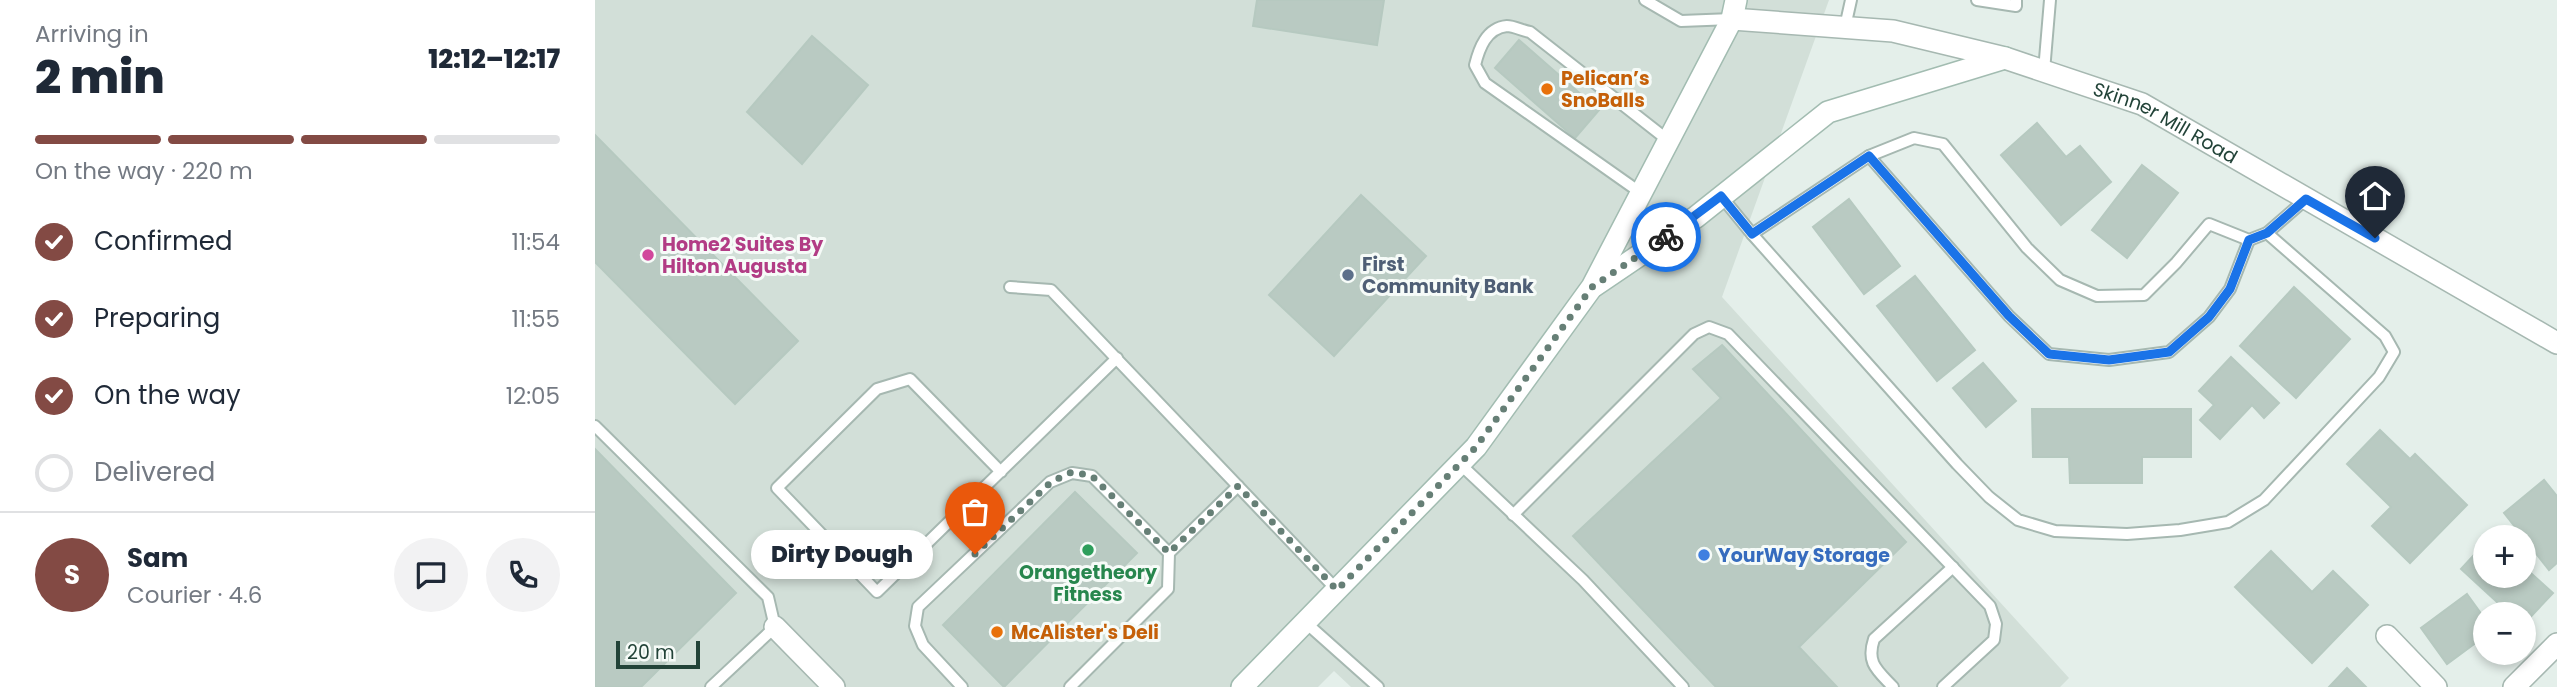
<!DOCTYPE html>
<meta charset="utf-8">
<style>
body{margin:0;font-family:Poppins,sans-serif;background:#f2f2f3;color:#1f2937;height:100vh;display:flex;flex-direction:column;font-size:26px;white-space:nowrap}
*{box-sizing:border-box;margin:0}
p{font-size:23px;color:#747a83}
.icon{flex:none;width:38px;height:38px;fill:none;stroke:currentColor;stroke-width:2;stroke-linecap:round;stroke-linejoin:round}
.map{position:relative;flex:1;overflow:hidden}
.drawer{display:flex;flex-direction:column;background:#fff;width:595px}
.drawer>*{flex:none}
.buttons{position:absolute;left:1878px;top:525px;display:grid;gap:14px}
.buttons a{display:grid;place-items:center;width:63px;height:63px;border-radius:50%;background:#fff;box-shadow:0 4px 10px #0003;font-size:35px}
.scale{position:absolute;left:21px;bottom:18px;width:84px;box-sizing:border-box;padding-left:7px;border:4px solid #224338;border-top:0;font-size:19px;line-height:24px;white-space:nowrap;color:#224338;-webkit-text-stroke:5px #f6fbf8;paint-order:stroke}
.pin{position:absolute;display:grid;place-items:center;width:60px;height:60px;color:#fff;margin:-72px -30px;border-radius:50% 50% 50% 0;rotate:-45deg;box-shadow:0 0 7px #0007}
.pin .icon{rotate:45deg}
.courier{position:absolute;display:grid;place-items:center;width:70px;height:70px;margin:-35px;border:5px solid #1a73e8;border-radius:50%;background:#fff;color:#222;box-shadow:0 2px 9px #0007}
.bubble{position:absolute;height:49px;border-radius:24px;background:#fff;box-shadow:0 4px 10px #0003;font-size:23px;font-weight:800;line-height:49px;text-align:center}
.overview em{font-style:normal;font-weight:800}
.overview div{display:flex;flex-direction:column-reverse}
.overview{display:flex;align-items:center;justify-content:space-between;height:119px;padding:0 35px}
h1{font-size:46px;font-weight:800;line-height:52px}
.bar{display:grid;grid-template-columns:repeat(4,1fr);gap:10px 7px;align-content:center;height:84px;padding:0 35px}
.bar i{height:9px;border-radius:5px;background:#e0e1e3}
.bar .selected{background:#834a44}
.bar p{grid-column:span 4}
.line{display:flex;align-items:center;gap:18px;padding:0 35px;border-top:2px solid #e0e1e3}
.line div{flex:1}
.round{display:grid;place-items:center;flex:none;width:74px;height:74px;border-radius:37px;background:#f2f2f3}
ol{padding:0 35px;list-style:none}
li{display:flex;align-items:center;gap:21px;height:77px}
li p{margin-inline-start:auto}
li .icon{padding:7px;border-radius:50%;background:#834a44;color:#fff;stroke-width:4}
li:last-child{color:#747a83}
li i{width:38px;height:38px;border:4px solid #e0e1e3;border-radius:50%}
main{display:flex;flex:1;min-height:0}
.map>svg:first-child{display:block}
.built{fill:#d2dfd8}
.building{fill:#b9cac2;stroke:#b6c9c0;stroke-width:2}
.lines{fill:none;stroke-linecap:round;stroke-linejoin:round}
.service-casing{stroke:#a6b8b1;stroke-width:14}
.minor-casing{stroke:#a6b8b1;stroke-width:24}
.tertiary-casing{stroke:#a6b8b1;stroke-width:24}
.secondary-casing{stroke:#a2bcb1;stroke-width:24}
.service{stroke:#fff;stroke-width:10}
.minor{stroke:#fff;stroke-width:21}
.tertiary{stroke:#fff;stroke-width:21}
.secondary{stroke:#fff;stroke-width:21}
.done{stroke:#667f76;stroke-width:7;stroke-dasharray:0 12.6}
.route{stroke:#1a73e8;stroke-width:9}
.food-dot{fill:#e8710a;stroke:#f6fbf8;stroke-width:2.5}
.hotel-dot{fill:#d1479c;stroke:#f6fbf8;stroke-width:2.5}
.service-dot{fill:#5c6f8a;stroke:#f6fbf8;stroke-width:2.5}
.leisure-dot{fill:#2e9e5b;stroke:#f6fbf8;stroke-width:2.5}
.shop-dot{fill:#3f7fe0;stroke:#f6fbf8;stroke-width:2.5}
.labels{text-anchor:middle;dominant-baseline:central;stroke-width:6;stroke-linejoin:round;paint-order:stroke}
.food-label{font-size:19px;font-weight:bold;fill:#c56008;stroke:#f6fbf8;text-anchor:start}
.street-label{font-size:19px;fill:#224338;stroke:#f6fbf8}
.hotel-label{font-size:19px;font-weight:bold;fill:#b23c85;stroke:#f6fbf8;text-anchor:start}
.service-label{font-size:19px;font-weight:bold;fill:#4e5e75;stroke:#f6fbf8;text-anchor:start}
.shop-label{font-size:19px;font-weight:bold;fill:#366cbe;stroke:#f6fbf8;text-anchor:start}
.leisure-label{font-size:19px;font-weight:bold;fill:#27864d;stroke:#f6fbf8}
</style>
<main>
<section class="drawer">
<div class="overview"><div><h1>2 min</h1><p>Arriving in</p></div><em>12:12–12:17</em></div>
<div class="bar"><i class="selected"></i><i class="selected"></i><i class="selected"></i><i></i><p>On the way · 220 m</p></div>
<ol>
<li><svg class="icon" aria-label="check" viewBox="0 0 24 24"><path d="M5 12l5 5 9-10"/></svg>Confirmed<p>11:54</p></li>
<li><svg class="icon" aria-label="check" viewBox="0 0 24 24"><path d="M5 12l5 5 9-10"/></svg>Preparing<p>11:55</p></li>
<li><svg class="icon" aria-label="check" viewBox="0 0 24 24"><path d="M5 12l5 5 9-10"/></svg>On the way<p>12:05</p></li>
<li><i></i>Delivered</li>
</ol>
<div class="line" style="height:126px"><b class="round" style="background:#834a44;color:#fff">S</b><div><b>Sam</b><p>Courier · 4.6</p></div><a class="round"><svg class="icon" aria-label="chat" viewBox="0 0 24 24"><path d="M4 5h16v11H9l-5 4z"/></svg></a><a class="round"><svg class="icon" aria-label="phone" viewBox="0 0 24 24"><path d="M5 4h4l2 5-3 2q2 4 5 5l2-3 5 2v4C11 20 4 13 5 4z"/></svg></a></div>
</section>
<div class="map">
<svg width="1962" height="687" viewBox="0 0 1962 687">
<rect width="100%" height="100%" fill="#e4efea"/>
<polygon class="built" points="0,0 1234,0 1127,297 1474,678 1465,687 756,687 739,671 723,687 0,687"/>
<g class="building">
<polygon points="662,0 789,0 782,45 658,26"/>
<polygon points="217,36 273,85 207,164 152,112"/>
<polygon points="924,40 1004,110 980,138 900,68"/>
<polygon points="1442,123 1471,157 1485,146 1516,182 1466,225 1406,155"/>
<polygon points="0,135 203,341 140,404 0,262"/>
<polygon points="1547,165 1583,193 1532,258 1497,230"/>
<polygon points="766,195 831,256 739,356 674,295"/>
<polygon points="1254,199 1305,266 1269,294 1218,227"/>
<polygon points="1320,276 1380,350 1342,381 1282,306"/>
<polygon points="1699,287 1755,339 1701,398 1645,346"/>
<polygon points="1127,345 1311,542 1204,647 1242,687 1121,687 978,536 1126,398 1098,369"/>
<polygon points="1636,357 1684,403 1669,418 1657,405 1625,439 1605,420 1619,405 1604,391"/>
<polygon points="1388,363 1421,401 1391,427 1358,388"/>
<polygon points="1437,409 1596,409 1596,457 1547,457 1547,483 1475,483 1474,457 1438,457"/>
<polygon points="1785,430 1815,459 1820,454 1872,505 1815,563 1777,526 1796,507 1752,464"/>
<polygon points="0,449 141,593 46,687 0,687"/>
<polygon points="1949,480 1962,496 1962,563 1954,570 1909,513"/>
<polygon points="480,492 542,553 409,687 348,625"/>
<polygon points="1890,543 1890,576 1928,576 1928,566 1958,593 1928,625 1928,614 1915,614 1866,569"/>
<polygon points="1676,551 1717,592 1738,571 1773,605 1717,663 1640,587"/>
<polygon points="1872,594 1890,619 1890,636 1852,664 1826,628"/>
<polygon points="1752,668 1771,687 1734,687"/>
</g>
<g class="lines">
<defs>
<g id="service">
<polyline points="1050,0 1086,21 1137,19"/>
<polyline points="1382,0 1421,6 1421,0"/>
<polyline points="1250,27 1256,0"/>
<polyline points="1449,71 1455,0"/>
<polyline points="1274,156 1414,316 1454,354 1514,360 1574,352 1614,317 1635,289 1654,240"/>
<path d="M1046,193L890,83L880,65C884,49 891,28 912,26C919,26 928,31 935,32L1074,141"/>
<polyline points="1126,196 1157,234 1274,156 1319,138 1348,144 1432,248 1465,280 1502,296 1549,295 1581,263 1614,224 1654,240 1672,233 1711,199"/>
<polyline points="1157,234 1362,464 1394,497 1423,520 1460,531 1532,534 1585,530 1633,522 1669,500 1784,377 1799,352 1790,336 1672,233"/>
<polyline points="415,287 456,290 742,590"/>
<polyline points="0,426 173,597 180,627 116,687"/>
<polyline points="865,464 988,580 1088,687"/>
<polyline points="406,472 315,379 282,389 182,488 282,592 522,358"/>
<polyline points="918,515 1099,334 1114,327 1133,334 1395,606 1401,624 1399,640 1348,687"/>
<polyline points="710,622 783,687"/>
<polyline points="367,687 328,645 320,626 323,607 455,482 477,473 497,476 574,553"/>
<polyline points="475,687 573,589 574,553 643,486"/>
<path d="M1298,687C1282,670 1271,663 1279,639L1358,567"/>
</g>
<g id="minor">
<polyline points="180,627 239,687"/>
<polyline points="1792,636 1841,687"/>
<polyline points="1919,687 1962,644"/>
</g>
<g id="tertiary">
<path id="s1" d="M1137,19L1298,31L1410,58L1547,104L1962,343"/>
</g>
<g id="secondary">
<polyline points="999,286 1101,217 1233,112 1410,58"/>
<polyline points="647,687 881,447 997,287 1137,19 1141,0"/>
</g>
</defs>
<use href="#service" class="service-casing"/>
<use href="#minor" class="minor-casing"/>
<use href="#tertiary" class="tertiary-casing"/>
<use href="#secondary" class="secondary-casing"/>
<use href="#service" class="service"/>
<use href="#minor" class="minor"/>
<use href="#tertiary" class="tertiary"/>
<use href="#secondary" class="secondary"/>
</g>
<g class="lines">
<polyline class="done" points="380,554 456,482 477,472 497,476 574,553 643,486 742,590 881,447 997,287 1071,237"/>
<polyline class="route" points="1071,237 1126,196 1157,234 1274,156 1414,316 1454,354 1514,360 1574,352 1614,317 1635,289 1654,240 1672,233 1711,199 1780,238"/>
</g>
<g class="food-dot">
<circle cx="952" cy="89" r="7"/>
<circle cx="402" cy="632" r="7"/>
</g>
<circle class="hotel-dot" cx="53" cy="255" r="7"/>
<circle class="service-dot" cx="753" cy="275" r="7"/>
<circle class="leisure-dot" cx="493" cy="550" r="7"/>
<circle class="shop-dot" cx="1109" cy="555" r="7"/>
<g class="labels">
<g class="food-label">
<text x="966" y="78">Pelican’s<tspan x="966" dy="22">SnoBalls</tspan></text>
<text x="416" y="632">McAlister's Deli</text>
</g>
<g class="street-label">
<text stroke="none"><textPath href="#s1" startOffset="450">Skinner Mill Road</textPath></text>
</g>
<g class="hotel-label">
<text x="67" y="244">Home2 Suites By<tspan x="67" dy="22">Hilton Augusta</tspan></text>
</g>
<g class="service-label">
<text x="767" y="264">First<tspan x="767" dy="22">Community Bank</tspan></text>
</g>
<g class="shop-label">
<text x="1123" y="555">YourWay Storage</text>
</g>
<g class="leisure-label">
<text x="493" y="572">Orangetheory<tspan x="493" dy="22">Fitness</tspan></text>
</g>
</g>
</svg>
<div class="buttons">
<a>+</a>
<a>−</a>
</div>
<div class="scale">20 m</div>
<div class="pin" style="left:380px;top:554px;background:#ea580c"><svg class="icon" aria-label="bag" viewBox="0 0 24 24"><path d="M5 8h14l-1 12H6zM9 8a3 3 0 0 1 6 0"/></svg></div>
<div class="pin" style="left:1780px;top:238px;background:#1f2937"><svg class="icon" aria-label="home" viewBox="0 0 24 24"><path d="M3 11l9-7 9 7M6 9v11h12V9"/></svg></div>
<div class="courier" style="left:1071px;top:237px"><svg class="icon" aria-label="bike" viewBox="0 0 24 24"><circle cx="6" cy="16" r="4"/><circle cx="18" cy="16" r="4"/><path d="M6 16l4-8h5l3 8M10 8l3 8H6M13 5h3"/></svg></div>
<div class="bubble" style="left:156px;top:530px;width:182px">Dirty Dough</div>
</div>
</main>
